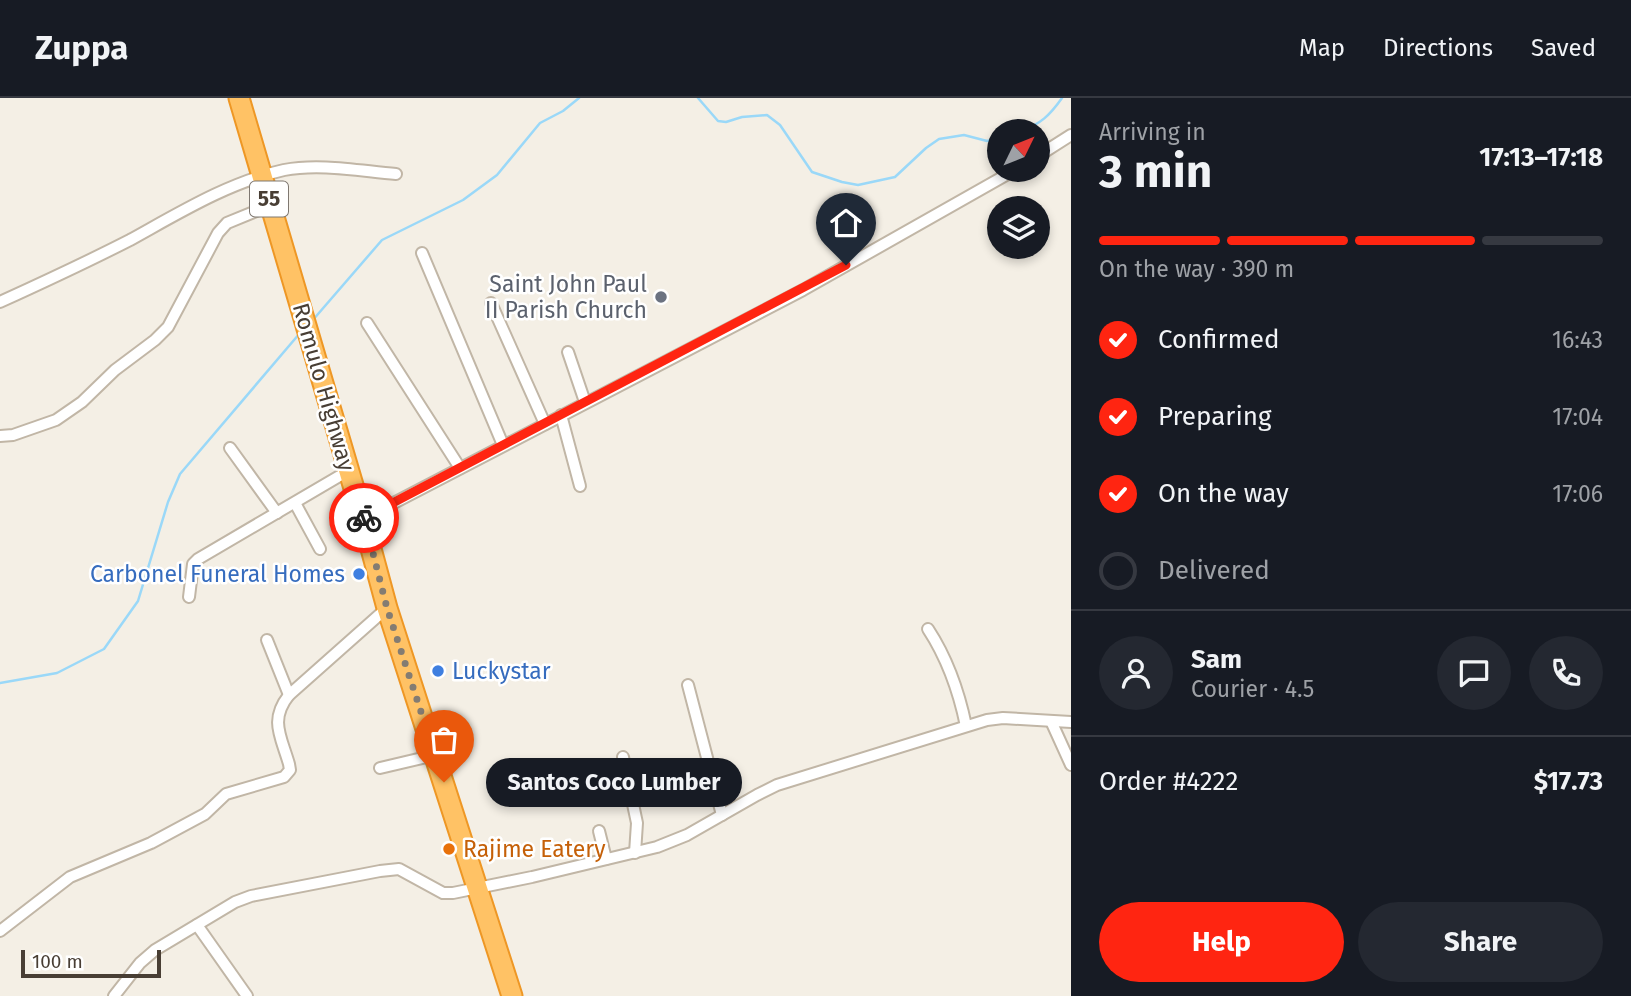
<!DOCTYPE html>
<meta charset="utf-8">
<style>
body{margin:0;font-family:"Fira Sans",sans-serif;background:#242831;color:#f1f3f6;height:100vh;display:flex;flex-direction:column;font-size:26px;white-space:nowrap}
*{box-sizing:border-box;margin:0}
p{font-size:23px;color:#9ea1a6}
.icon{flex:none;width:38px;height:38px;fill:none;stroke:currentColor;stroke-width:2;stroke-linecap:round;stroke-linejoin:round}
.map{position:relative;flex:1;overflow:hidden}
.side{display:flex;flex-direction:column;background:#171b24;width:560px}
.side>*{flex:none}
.needle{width:46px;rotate:47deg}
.fabs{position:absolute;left:987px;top:21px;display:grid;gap:14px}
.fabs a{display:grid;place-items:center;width:63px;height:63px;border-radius:50%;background:#171b24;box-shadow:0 4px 10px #0003;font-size:35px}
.scale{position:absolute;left:21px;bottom:18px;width:140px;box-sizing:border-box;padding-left:7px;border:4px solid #483e34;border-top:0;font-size:19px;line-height:24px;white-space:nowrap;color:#483e34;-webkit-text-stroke:5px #fff;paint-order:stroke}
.pin{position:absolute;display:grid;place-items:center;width:60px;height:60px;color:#fff;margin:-72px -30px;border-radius:50% 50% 50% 0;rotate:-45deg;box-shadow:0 0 7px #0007}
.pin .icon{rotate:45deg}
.courier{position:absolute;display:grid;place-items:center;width:70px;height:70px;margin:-35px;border:5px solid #ff2511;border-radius:50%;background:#fff;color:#222;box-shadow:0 2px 9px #0007}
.bubble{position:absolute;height:49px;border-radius:24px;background:#171b24;box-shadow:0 4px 10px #0003;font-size:23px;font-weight:700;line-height:49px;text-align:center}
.overview em{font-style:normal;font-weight:700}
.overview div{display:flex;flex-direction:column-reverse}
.overview{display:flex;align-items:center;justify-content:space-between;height:119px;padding:0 28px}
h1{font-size:46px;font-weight:700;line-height:52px}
.bar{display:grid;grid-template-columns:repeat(4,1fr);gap:10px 7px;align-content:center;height:84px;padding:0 28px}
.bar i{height:9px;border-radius:5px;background:#363941}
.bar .active{background:#ff2511}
.bar p{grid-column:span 4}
.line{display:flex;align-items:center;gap:18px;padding:0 28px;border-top:2px solid #363941}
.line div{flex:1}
.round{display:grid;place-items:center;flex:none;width:74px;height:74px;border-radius:37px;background:#242831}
ol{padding:0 28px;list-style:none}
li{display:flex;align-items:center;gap:21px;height:77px}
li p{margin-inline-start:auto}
li .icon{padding:7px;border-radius:50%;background:#ff2511;color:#fff;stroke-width:4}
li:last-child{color:#9ea1a6}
li i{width:38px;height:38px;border:4px solid #363941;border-radius:50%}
.action{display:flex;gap:14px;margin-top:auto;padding:14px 28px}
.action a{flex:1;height:80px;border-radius:42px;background:#ff2511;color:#fff;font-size:28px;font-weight:700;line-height:80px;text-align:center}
.action a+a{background:#242831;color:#f1f3f6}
header{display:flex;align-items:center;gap:42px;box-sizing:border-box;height:98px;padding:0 35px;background:#171b24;border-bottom:2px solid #363941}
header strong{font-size:33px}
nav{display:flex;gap:38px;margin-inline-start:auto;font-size:24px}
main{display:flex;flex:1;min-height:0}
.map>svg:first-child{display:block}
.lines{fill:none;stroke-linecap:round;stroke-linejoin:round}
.stream{stroke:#9ad8f8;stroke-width:2.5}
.street-casing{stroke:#c1b6a6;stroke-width:14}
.highway-casing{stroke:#ee9725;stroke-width:23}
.street{stroke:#fff;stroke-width:10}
.highway{stroke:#ffc265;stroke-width:19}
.done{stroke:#847c72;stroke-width:7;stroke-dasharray:0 12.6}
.route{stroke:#ff2511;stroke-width:9}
.worship-dot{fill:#6b7280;stroke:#fff;stroke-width:2.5}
.shop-dot{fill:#3f7fe0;stroke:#fff;stroke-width:2.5}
.food-dot{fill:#e8710a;stroke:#fff;stroke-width:2.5}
.labels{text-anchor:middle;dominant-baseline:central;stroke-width:5;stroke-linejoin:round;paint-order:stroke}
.shield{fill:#fff;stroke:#7f7871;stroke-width:2}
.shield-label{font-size:21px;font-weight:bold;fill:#483e34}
.worship-label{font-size:23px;fill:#5b616d;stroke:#fff;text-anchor:end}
.street-label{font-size:23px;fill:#483e34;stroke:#fff}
.shop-label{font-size:23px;fill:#366cbe;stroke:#fff;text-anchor:end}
.food-label{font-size:23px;fill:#c56008;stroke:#fff;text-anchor:start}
</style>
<header>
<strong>Zuppa</strong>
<nav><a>Map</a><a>Directions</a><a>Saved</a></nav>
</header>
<main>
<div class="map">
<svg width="1071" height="898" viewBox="0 0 1071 898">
<rect width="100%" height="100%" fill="#f4efe5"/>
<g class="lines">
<g class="stream">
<polyline points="698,0 718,23 726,24 742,19 767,17 780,27 812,74 842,84 858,87 895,79 926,50 939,41 964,37 987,43 999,40"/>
<path d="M1020,33C1040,27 1050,17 1062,0"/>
<polyline points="312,223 382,142 463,102 497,77 540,25 563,13 579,0"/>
<polyline points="0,585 57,575 104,551 138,503 168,404 180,376 300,235"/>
</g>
<defs>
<g id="street">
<polyline points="1038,58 1071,37"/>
<polyline points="422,155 503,347"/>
<path d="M0,204C44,184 87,164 130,142C179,115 229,84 284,72C320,65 360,73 396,76"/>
<polyline points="491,205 545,326"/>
<polyline points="367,225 460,370"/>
<polyline points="568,254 585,304"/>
<polyline points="561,317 580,388"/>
<polyline points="0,338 13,337 56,322 82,304 115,272 155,242 168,229 218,135 227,125 271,107"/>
<polyline points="230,350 277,415"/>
<polyline points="295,405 320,451"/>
<polyline points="363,421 803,192 1015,72"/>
<polyline points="189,499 193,466 198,461 348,373"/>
<path d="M928,531C947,560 959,594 966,628"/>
<polyline points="267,542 289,597"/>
<polyline points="688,587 722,717"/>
<polyline points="1051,623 1071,667"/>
<polyline points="623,659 637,725 635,755"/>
<polyline points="380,670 435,657"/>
<polyline points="599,733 606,761"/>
<polyline points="197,827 247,898"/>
<path d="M0,833L70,779L151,745L205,716L226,696L284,679L290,672L289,666C281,638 269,622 289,597L387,510"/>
<polyline points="114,898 140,865 155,852 235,804 251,798 380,773 399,771 443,795 453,795 532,779 657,749 687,737 757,697 777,687 987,622 1003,620 1071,624"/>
</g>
<polyline id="highway" points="239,0 363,421 387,510 512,898"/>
</defs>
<use href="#street" class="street-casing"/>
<use href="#highway" class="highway-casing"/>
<use href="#street" class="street"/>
<use href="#highway" class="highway"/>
</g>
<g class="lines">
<polyline class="done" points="364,420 387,510 444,684"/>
<polyline class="route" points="364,420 846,167"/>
</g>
<circle class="worship-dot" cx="661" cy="199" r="7"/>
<g class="shop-dot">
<circle cx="359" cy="476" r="7"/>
<circle cx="438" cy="573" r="7"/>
</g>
<circle class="food-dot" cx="449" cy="751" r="7"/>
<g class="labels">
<rect class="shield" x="250" y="83.5" width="38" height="35" rx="5"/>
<g class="shield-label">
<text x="269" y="101">55</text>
</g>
<g class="worship-label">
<text x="647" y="186">Saint John Paul<tspan x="647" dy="26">II Parish Church</tspan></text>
</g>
<g class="street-label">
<text transform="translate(324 289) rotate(74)">Romulo Highway</text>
</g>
<g class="shop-label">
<text x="345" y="476">Carbonel Funeral Homes</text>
<text x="452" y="573" text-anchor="start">Luckystar</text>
</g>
<g class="food-label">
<text x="463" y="751">Rajime Eatery</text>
</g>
</g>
</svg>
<div class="fabs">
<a><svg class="needle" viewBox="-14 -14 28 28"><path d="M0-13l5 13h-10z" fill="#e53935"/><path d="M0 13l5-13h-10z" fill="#9ea1a6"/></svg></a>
<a><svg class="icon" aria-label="layers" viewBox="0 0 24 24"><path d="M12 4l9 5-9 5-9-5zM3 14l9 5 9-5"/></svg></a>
</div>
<div class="scale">100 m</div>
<div class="pin" style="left:444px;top:684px;background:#ea580c"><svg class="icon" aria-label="bag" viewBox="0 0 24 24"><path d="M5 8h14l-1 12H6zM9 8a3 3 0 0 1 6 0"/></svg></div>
<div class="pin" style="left:846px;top:167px;background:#1f2937"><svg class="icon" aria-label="home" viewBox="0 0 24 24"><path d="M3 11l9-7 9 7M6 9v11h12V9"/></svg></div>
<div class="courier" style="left:364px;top:420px"><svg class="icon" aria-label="bike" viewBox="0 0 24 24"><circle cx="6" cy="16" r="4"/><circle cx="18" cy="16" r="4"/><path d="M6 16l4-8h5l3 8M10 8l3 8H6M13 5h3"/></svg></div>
<div class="bubble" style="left:486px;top:660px;width:256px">Santos Coco Lumber</div>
</div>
<section class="side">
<div class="overview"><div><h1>3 min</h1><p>Arriving in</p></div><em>17:13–17:18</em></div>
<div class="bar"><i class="active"></i><i class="active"></i><i class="active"></i><i></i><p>On the way · 390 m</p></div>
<ol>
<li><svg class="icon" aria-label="check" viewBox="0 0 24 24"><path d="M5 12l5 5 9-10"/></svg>Confirmed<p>16:43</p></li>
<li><svg class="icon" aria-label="check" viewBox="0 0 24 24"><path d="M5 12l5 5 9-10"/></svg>Preparing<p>17:04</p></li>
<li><svg class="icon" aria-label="check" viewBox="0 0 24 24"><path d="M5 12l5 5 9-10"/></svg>On the way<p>17:06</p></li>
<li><i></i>Delivered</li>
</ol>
<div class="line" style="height:126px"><a class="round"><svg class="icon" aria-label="person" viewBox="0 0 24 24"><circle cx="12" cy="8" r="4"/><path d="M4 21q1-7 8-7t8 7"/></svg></a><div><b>Sam</b><p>Courier · 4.5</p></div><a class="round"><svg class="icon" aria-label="chat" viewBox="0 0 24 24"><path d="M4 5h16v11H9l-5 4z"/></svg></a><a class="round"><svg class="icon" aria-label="phone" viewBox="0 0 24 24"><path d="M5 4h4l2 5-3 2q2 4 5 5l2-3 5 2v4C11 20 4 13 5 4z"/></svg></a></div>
<div class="line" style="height:91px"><div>Order #4222</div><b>$17.73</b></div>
<div class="action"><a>Help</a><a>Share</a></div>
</section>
</main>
